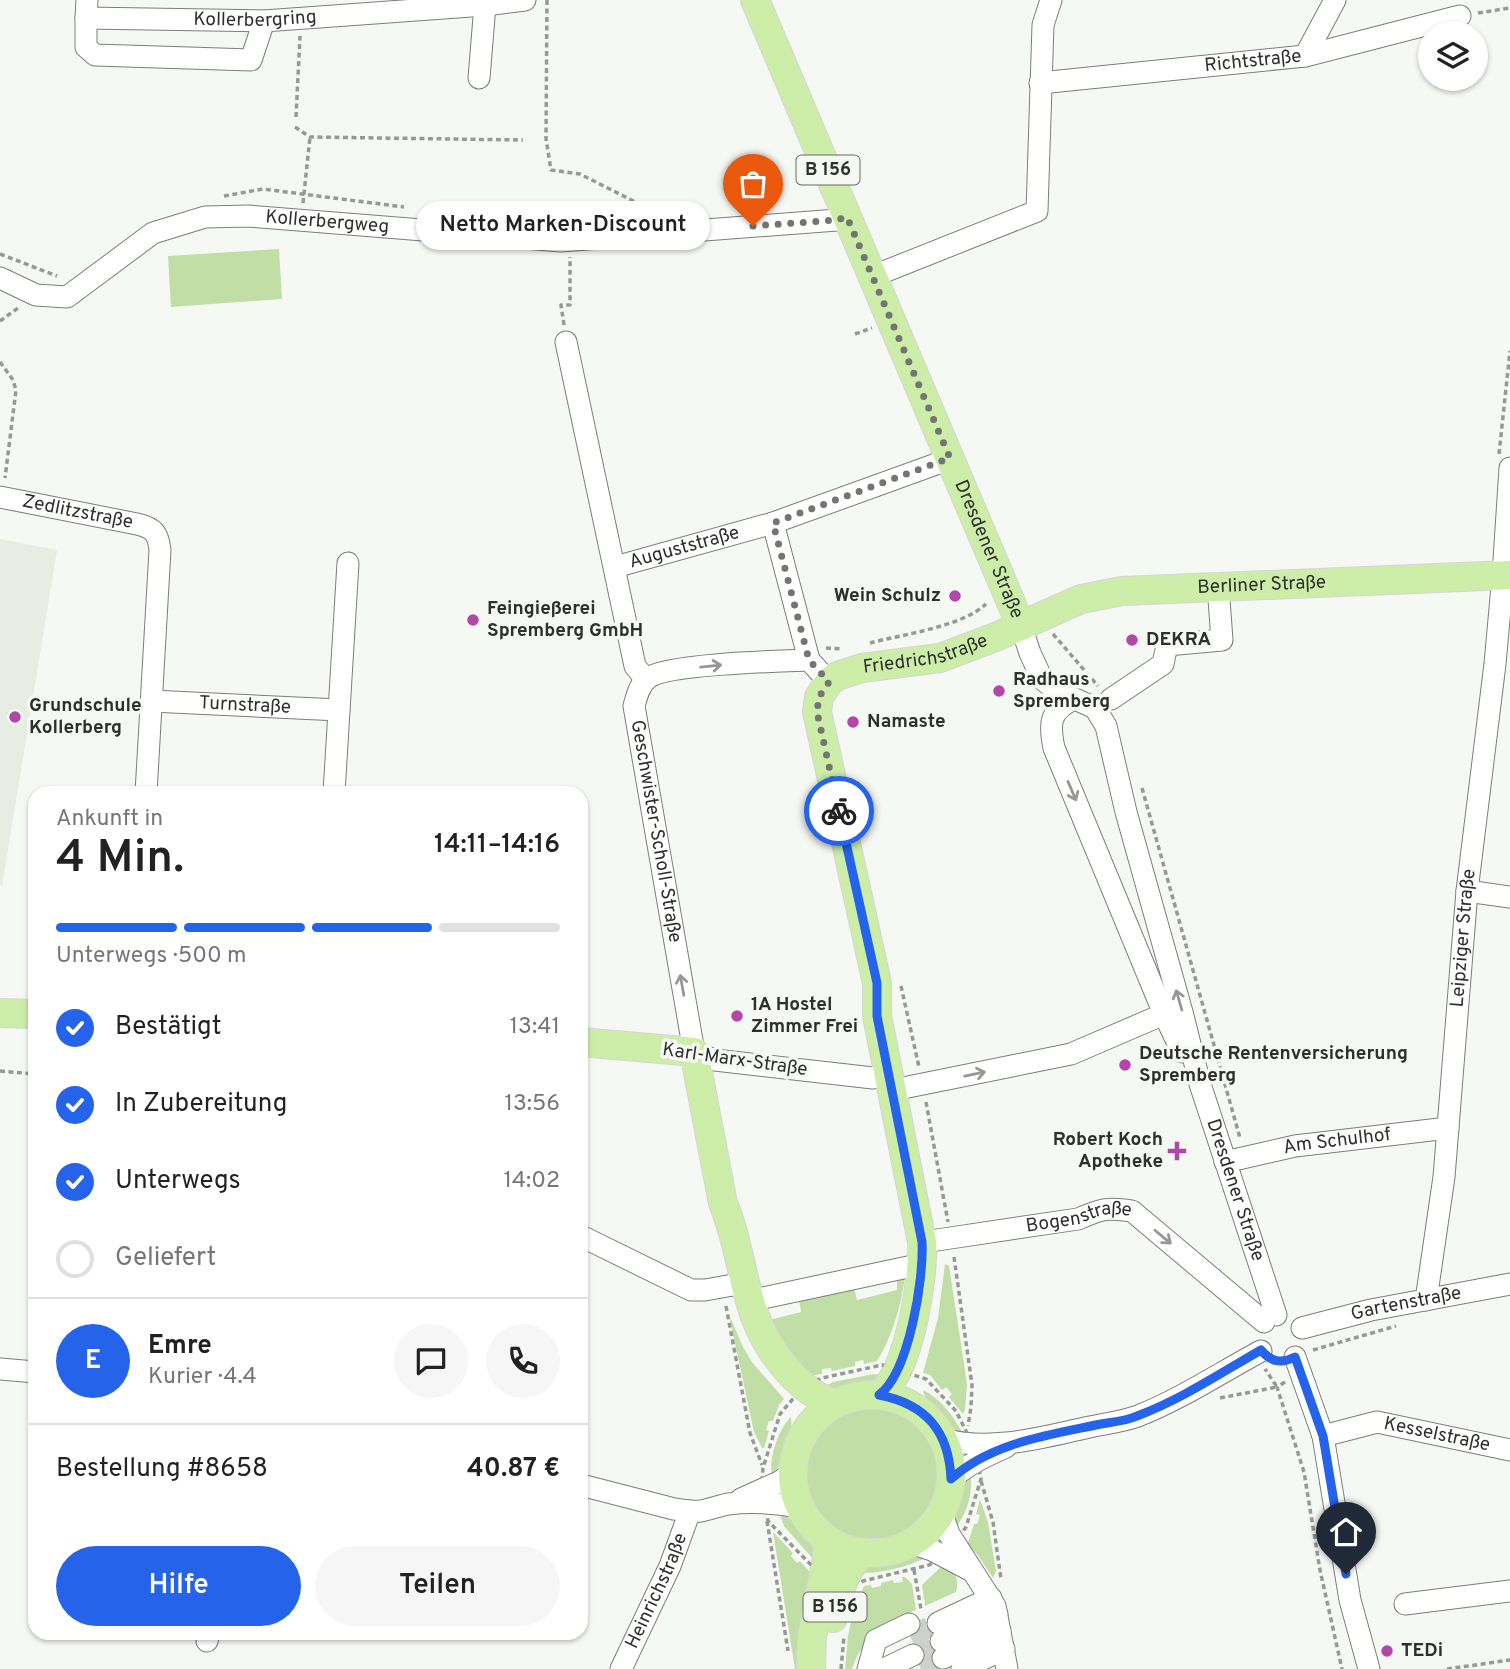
<!DOCTYPE html>
<html lang="de">
<meta charset="utf-8">
<style>
body{margin:0;font-family:Overpass,sans-serif;background:#f6f6f6;color:#222;height:100vh;display:flex;flex-direction:column;font-size:26px;white-space:nowrap}
*{box-sizing:border-box;margin:0}
p{font-size:23px;color:#767676}
.icon{flex:none;width:38px;height:38px;fill:none;stroke:currentColor;stroke-width:2;stroke-linecap:round;stroke-linejoin:round}
.map{position:relative;flex:1;overflow:hidden}
.side{position:absolute;left:28px;top:786px;width:560px;height:854px;display:flex;flex-direction:column;background:#fff;border-radius:21px;box-shadow:0 2px 5px #0004}
.side>*{flex:none}
.tools{position:absolute;left:1418px;top:21px;display:grid;gap:14px}
.tools a{display:grid;place-items:center;width:70px;height:70px;border-radius:50%;background:#fff;box-shadow:0 2px 5px #0004;font-size:35px}
.pin{position:absolute;display:grid;place-items:center;width:60px;height:60px;color:#fff;margin:-72px -30px;border-radius:50% 50% 50% 0;rotate:-45deg;box-shadow:0 0 7px #0007}
.pin .icon{rotate:45deg}
.courier{position:absolute;display:grid;place-items:center;width:70px;height:70px;margin:-35px;border:5px solid #2563eb;border-radius:50%;background:#fff;color:#222;box-shadow:0 2px 9px #0007}
.bubble{position:absolute;height:49px;border-radius:24px;background:#fff;box-shadow:0 2px 5px #0004;font-size:23px;font-weight:600;line-height:49px;text-align:center}
.headline em{font-style:normal;font-weight:600}
.headline div{display:flex;flex-direction:column-reverse}
.headline{display:flex;align-items:center;justify-content:space-between;height:119px;padding:0 28px}
h1{font-size:46px;font-weight:600;line-height:52px}
.bar{display:grid;grid-template-columns:repeat(4,1fr);gap:10px 7px;align-content:center;height:84px;padding:0 28px}
.bar i{height:9px;border-radius:5px;background:#e0e0e0}
.bar .selected{background:#2563eb}
.bar p{grid-column:span 4}
.line{display:flex;align-items:center;gap:18px;padding:0 28px;border-top:2px solid #e0e0e0}
.line div{flex:1}
.round{display:grid;place-items:center;flex:none;width:74px;height:74px;border-radius:37px;background:#f6f6f6}
ol{padding:0 28px;list-style:none}
li{display:flex;align-items:center;gap:21px;height:77px}
li p{margin-inline-start:auto}
li .icon{padding:7px;border-radius:50%;background:#2563eb;color:#fff;stroke-width:4}
li:last-child{color:#767676}
li i{width:38px;height:38px;border:4px solid #e0e0e0;border-radius:50%}
.button{display:flex;gap:14px;margin-top:auto;padding:14px 28px}
.button a{flex:1;height:80px;border-radius:42px;background:#2563eb;color:#fff;font-size:28px;font-weight:600;line-height:80px;text-align:center}
.button a+a{background:#f6f6f6;color:#222}
.map>svg:first-child{display:block}
.built{fill:#e7ede2}
.green{fill:#c0dea5}
.lines{fill:none;stroke-linecap:round;stroke-linejoin:round}
.minor-tunnel{stroke:#ced0cc;stroke-width:21;stroke-dasharray:21 10;stroke-linecap:butt}
.minor-casing{stroke:#7c7e7a;stroke-width:23}
.major-casing{stroke:#d5d5d5;stroke-width:30}
.path{stroke:#989996;stroke-width:3.5;stroke-dasharray:5 3.5;stroke-linecap:butt}
.minor{stroke:#fff;stroke-width:21}
.major{stroke:#cceea9;stroke-width:28}
.oneway{stroke:#969796}
.done{stroke:#747573;stroke-width:7;stroke-dasharray:0 12.6}
.route{stroke:#2563eb;stroke-width:9}
.poi-dot{fill:#b147a9;stroke:#f6f8f4;stroke-width:2.5}
.labels{text-anchor:middle;dominant-baseline:central;stroke-width:7;stroke-linejoin:round;paint-order:stroke}
.shield{fill:#f6f8f4;stroke:#6a6b69;stroke-width:2}
.shield-label{font-size:18px;font-weight:bold;fill:#2e2f2e}
.street-label{font-size:19px;fill:#2e2f2e;stroke:#f6f8f4}
.poi-label{font-size:19px;font-weight:bold;fill:#2e2f2e;stroke:#f6f8f4;text-anchor:start}
</style>
<div class="map">
<svg width="1510" height="1669" viewBox="0 0 1510 1669">
<rect width="100%" height="100%" fill="#f6f8f4"/>
<polygon class="built" points="0,539 57,550 2,886 0,885"/>
<g class="green">
<polygon points="279,249 282,299 171,307 168,256"/>
<polygon points="945,1264 949,1266 965,1370 967,1385 965,1410 963,1414 949,1397 952,1394 946,1387 942,1390 930,1375 923,1373 938,1318"/>
<path d="M905,1278C900,1308 893,1335 877,1361L864,1364L863,1360L855,1362V1366L832,1371L831,1368L822,1369V1374L808,1376L793,1362L769,1320L801,1312L799,1300L854,1288L857,1300L897,1290V1280Z"/>
<polygon points="731,1319 743,1347 752,1362 784,1399 779,1405 773,1421 769,1421 766,1430 769,1431 764,1448 762,1448 754,1432 730,1320"/>
<path d="M874,1374L883,1375C867,1387 842,1392 822,1388L833,1382Z"/>
<path d="M923,1390C940,1398 955,1418 963,1434C961,1433 954,1431 952,1430C941,1423 925,1402 923,1390Z"/>
<circle cx="872" cy="1474" r="70"/>
<path d="M791,1417C793,1434 785,1463 772,1474C768,1459 779,1428 791,1417Z"/>
<path d="M970,1474C974,1490 967,1514 956,1527C951,1509 958,1488 970,1474Z"/>
<polygon points="980,1499 988,1522 996,1571 993,1578 977,1554 966,1544 969,1540 974,1524 977,1524 980,1515 976,1514"/>
<path d="M779,1512C795,1519 805,1532 815,1546L813,1559L784,1526Z"/>
<polygon points="773,1532 793,1553 791,1556 797,1563 800,1561 816,1579 803,1669 795,1669"/>
<path d="M915,1555L926,1557C916,1565 872,1576 860,1572L874,1564L891,1562Z"/>
<path d="M944,1564C954,1571 960,1579 956,1592L925,1606L922,1585Z"/>
<polygon points="902,1577 905,1577 912,1584 916,1610 875,1629 857,1656 852,1669 845,1669 848,1636 853,1613 864,1586 871,1585 872,1588 881,1586 881,1583 893,1580 894,1583 903,1582"/>
</g>
<g class="lines">
<g class="minor-tunnel">
<polyline points="910,1636 938,1623"/>
<polyline points="913,1655 941,1641"/>
<polyline points="921,1669 943,1658"/>
</g>
<defs>
<g id="minor">
<path id="s1" d="M87,0L86,18L264,21L485,5L525,0"/>
<polyline points="86,18 86,47 95,55 251,60 264,21"/>
<polyline points="1305,56 1335,0"/>
<polyline points="479,78 485,5"/>
<path id="s2" d="M1040,83L1305,56L1460,16"/>
<polyline points="871,277 1037,211 1043,25 1051,0"/>
<path id="s3" d="M0,278L36,295L67,297L153,233L205,217L248,216L561,241L837,220L847,217"/>
<polyline points="566,342 635,666 646,680"/>
<path id="s4" d="M0,497L137,524C154,528 158,533 160,550L146,793"/>
<polyline points="773,523 809,660 829,682"/>
<path id="s5" d="M615,567L773,523L950,459"/>
<path id="s6" d="M1021,626L1030,653L1042,679L1057,691L1095,708L1106,726L1126,812L1182,1012L1200,1084L1276,1315"/>
<path id="s7" d="M809,660C781,661 666,664 648,678C639,685 637,696 634,706L694,1052L715,1060L873,1078L889,1075"/>
<path d="M1074,699C1049,711 1049,724 1054,748L1164,1014L1182,1052"/>
<polyline points="1111,699 1163,664 1167,645 1222,640 1218,586"/>
<path id="s8" d="M151,701L339,710"/>
<polyline points="334,793 348,563"/>
<polyline points="1467,891 1510,897"/>
<polyline points="908,1087 1071,1054 1164,1014"/>
<path id="s9" d="M1225,1162L1295,1146L1448,1128"/>
<polyline points="581,1236 691,1290 705,1290 744,1283"/>
<path id="s10" d="M937,1240L1078,1219C1101,1209 1107,1207 1132,1211L1264,1322"/>
<path id="s11" d="M1426,1300L1444,1177L1467,891L1495,664L1503,575L1510,468"/>
<polyline points="749,1301 922,1264"/>
<path id="s12" d="M1302,1328L1371,1310L1510,1284"/>
<polyline points="1295,1357 1323,1436 1350,1600 1369,1669"/>
<polyline points="0,1369 35,1372"/>
<path id="s13" d="M1323,1436L1377,1422L1510,1450"/>
<path d="M943,1439C990,1452 1039,1438 1085,1428C1102,1424 1122,1422 1138,1416C1181,1399 1220,1373 1261,1351"/>
<path d="M951,1479C968,1464 986,1456 1006,1447"/>
<path d="M581,1485L674,1509C683,1510 692,1512 701,1511C710,1509 719,1506 728,1504C752,1501 777,1503 800,1507"/>
<polyline points="741,1499 779,1482 793,1472"/>
<polyline points="941,1511 949,1534 995,1606 1007,1669"/>
<polyline points="911,1543 932,1550 970,1570"/>
<polyline points="1405,1604 1510,1591"/>
<polyline points="938,1623 991,1598"/>
<polyline points="207,1641 209,1633"/>
<polyline points="941,1641 997,1614"/>
<polyline points="943,1658 1000,1631"/>
<path id="s14" d="M621,1669L670,1566L690,1511"/>
<polyline points="868,1669 876,1640 909,1624"/>
<polyline points="884,1669 913,1655"/>
<polyline points="962,1669 1004,1649"/>
</g>
<g id="major">
<path id="s15" d="M755,0L1021,626"/>
<polyline points="0,1013 35,1014"/>
<path d="M581,1042L694,1052L723,1203C747,1261 740,1313 783,1365C798,1383 813,1396 835,1404"/>
<circle cx="872" cy="1474" r="79"/>
<path id="s16" d="M879,1395C909,1374 924,1278 922,1242L877,1016V983L817,712L819,697L829,682L837,676L862,668L940,658L998,636L1081,599L1122,591L1510,575"/>
<path d="M833,1618C838,1593 844,1572 862,1552"/>
<polyline points="811,1669 812,1637 827,1558 827,1539"/>
</g>
</defs>
<use href="#minor" class="minor-casing"/>
<use href="#major" class="major-casing"/>
<g class="path">
<polyline points="547,0 546,139 551,170 580,174 659,214"/>
<polyline points="1478,13 1510,8"/>
<polyline points="296,117 300,36"/>
<polyline points="295,127 310,137 523,140"/>
<polyline points="224,196 263,189 404,207"/>
<polyline points="303,203 310,137"/>
<polyline points="0,254 57,276"/>
<polyline points="0,321 18,308"/>
<polyline points="564,325 561,305 570,305 570,257"/>
<polyline points="855,334 872,328"/>
<polyline points="0,362 13,380 16,390 5,478"/>
<polyline points="1499,454 1510,351"/>
<polyline points="1053,634 1098,686"/>
<path d="M870,643C904,634 961,627 986,604"/>
<polyline points="826,648 842,649"/>
<polyline points="1142,788 1240,1138"/>
<polyline points="901,986 919,1067"/>
<polyline points="0,1071 35,1074"/>
<polyline points="926,1102 948,1222"/>
<polyline points="954,1257 972,1385 971,1407 968,1426"/>
<polyline points="726,1306 750,1433 762,1465"/>
<polyline points="1313,1350 1396,1326"/>
<polygon points="882,1365 926,1379 956,1411 969,1437 979,1469 981,1479 966,1527 955,1543 936,1561 929,1565 863,1581 860,1583 816,1570 768,1521 762,1481 763,1468 780,1414 792,1400 811,1383 822,1378"/>
<polyline points="1285,1382 1277,1387 1304,1472 1320,1570 1342,1669"/>
<polyline points="1220,1398 1277,1387 1265,1369"/>
<polyline points="981,1481 993,1522 1001,1579"/>
<polyline points="767,1521 788,1651"/>
<polyline points="914,1570 921,1609"/>
<polyline points="841,1669 844,1636"/>
<polyline points="1447,1669 1510,1660"/>
</g>
<use href="#minor" class="minor"/>
<use href="#major" class="major"/>
</g>
<defs><path id="oneway-shaft" d="M-6 0H5M1.5-3L5.5 0L1.5 3" fill="none" stroke-width="1.6" stroke-linecap="round" stroke-linejoin="round" transform="scale(1.75)"/></defs>
<g class="oneway">
<use href="#oneway-shaft" transform="translate(711 666) rotate(-6)"/>
<use href="#oneway-shaft" transform="translate(1072 791) rotate(67)"/>
<use href="#oneway-shaft" transform="translate(682 985) rotate(-100)"/>
<use href="#oneway-shaft" transform="translate(1179 1000) rotate(-106)"/>
<use href="#oneway-shaft" transform="translate(975 1074) rotate(-12)"/>
<use href="#oneway-shaft" transform="translate(1163 1237) rotate(40)"/>
</g>
<g class="lines">
<polyline class="done" points="753,226 837,220 847,217 950,458 773,523 809,660 829,682 819,697 817,712 839,811"/>
<path class="route" d="M839,811L877,983V1016L922,1242C924,1279 909,1373 879,1395C926,1404 949,1431 951,1479C992,1442 1050,1435 1101,1424C1113,1422 1126,1421 1137,1416C1180,1400 1221,1373 1261,1350C1271,1362 1281,1364 1295,1357L1323,1436L1346,1574"/>
</g>
<g class="poi-dot">
<circle cx="955" cy="596" r="7"/>
<circle cx="473" cy="620" r="7"/>
<circle cx="1132" cy="640" r="7"/>
<circle cx="999" cy="691" r="7"/>
<circle cx="15" cy="717" r="7"/>
<circle cx="853" cy="722" r="7"/>
<circle cx="737" cy="1016" r="7"/>
<circle cx="1125" cy="1065" r="7"/>
<path d="M1173.5 1140.5h7v7h7v7h-7v7h-7v-7h-7v-7h7z"/>
<circle cx="1387" cy="1651" r="7"/>
</g>
<g class="labels">
<g class="shield">
<rect x="796.5" y="155.5" width="63" height="29" rx="5"/>
<rect x="803.5" y="1592.5" width="63" height="29" rx="5"/>
</g>
<g class="shield-label">
<text x="828" y="170">B 156</text>
<text x="835" y="1607">B 156</text>
</g>
<g class="street-label">
<text stroke="none"><textPath href="#s1" startOffset="187">Kollerbergring</textPath></text>
<text stroke="none"><textPath href="#s2" startOffset="214">Richtstraße</textPath></text>
<text stroke="none"><textPath href="#s3" startOffset="355">Kollerbergweg</textPath></text>
<text stroke="none"><textPath href="#s4" startOffset="79">Zedlitzstraße</textPath></text>
<text stroke="none"><textPath href="#s5" startOffset="72">Auguststraße</textPath></text>
<text stroke="none"><textPath href="#s15" startOffset="597">Dresdener Straße</textPath></text>
<text stroke="none"><textPath href="#s16" startOffset="1186">Berliner Straße</textPath></text>
<text stroke="none"><textPath href="#s16" startOffset="838">Friedrichstraße</textPath></text>
<text stroke="none"><textPath href="#s8" startOffset="94">Turnstraße</textPath></text>
<text stroke="none"><textPath href="#s7" startOffset="322">Geschwister-Scholl-Straße</textPath></text>
<text stroke="none"><textPath href="#s11" startOffset="364">Leipziger Straße</textPath></text>
<text transform="translate(735 1060) rotate(8)">Karl-Marx-Straße</text>
<text stroke="none"><textPath href="#s9" startOffset="114">Am Schulhof</textPath></text>
<text stroke="none"><textPath href="#s6" startOffset="621">Dresdener Straße</textPath></text>
<text stroke="none"><textPath href="#s10" startOffset="144">Bogenstraße</textPath></text>
<text stroke="none"><textPath href="#s12" startOffset="107">Gartenstraße</textPath></text>
<text stroke="none"><textPath href="#s13" startOffset="117">Kesselstraße</textPath></text>
<text stroke="none"><textPath href="#s14" startOffset="86">Heinrichstraße</textPath></text>
</g>
<g class="poi-label">
<text x="941" y="596" text-anchor="end">Wein Schulz</text>
<text x="487" y="609">Feingießerei<tspan x="487" dy="22">Spremberg GmbH</tspan></text>
<text x="1146" y="640">DEKRA</text>
<text x="1013" y="680">Radhaus<tspan x="1013" dy="22">Spremberg</tspan></text>
<text x="29" y="706">Grundschule<tspan x="29" dy="22">Kollerberg</tspan></text>
<text x="867" y="722">Namaste</text>
<text x="751" y="1005">1A Hostel<tspan x="751" dy="22">Zimmer Frei</tspan></text>
<text x="1139" y="1054">Deutsche Rentenversicherung<tspan x="1139" dy="22">Spremberg</tspan></text>
<text x="1163" y="1140" text-anchor="end">Robert Koch<tspan x="1163" dy="22">Apotheke</tspan></text>
<text x="1401" y="1651">TEDi</text>
</g>
</g>
</svg>
<div class="tools">
<a><svg class="icon" aria-label="layers" viewBox="0 0 24 24"><path d="M12 4l9 5-9 5-9-5zM3 14l9 5 9-5"/></svg></a>
</div>
<div class="pin" style="left:753px;top:226px;background:#ea580c"><svg class="icon" aria-label="bag" viewBox="0 0 24 24"><path d="M5 8h14l-1 12H6zM9 8a3 3 0 0 1 6 0"/></svg></div>
<div class="pin" style="left:1346px;top:1574px;background:#1f2937"><svg class="icon" aria-label="home" viewBox="0 0 24 24"><path d="M3 11l9-7 9 7M6 9v11h12V9"/></svg></div>
<div class="courier" style="left:839px;top:811px"><svg class="icon" aria-label="bike" viewBox="0 0 24 24"><circle cx="6" cy="16" r="4"/><circle cx="18" cy="16" r="4"/><path d="M6 16l4-8h5l3 8M10 8l3 8H6M13 5h3"/></svg></div>
<div class="bubble" style="left:416px;top:201px;width:294px">Netto Marken-Discount</div>
<section class="side">
<div class="headline"><div><h1>4 Min.</h1><p>Ankunft in</p></div><em>14:11–14:16</em></div>
<div class="bar"><i class="selected"></i><i class="selected"></i><i class="selected"></i><i></i><p>Unterwegs · 500 m</p></div>
<ol>
<li><svg class="icon" aria-label="check" viewBox="0 0 24 24"><path d="M5 12l5 5 9-10"/></svg>Bestätigt<p>13:41</p></li>
<li><svg class="icon" aria-label="check" viewBox="0 0 24 24"><path d="M5 12l5 5 9-10"/></svg>In Zubereitung<p>13:56</p></li>
<li><svg class="icon" aria-label="check" viewBox="0 0 24 24"><path d="M5 12l5 5 9-10"/></svg>Unterwegs<p>14:02</p></li>
<li><i></i>Geliefert</li>
</ol>
<div class="line" style="height:126px"><b class="round" style="background:#2563eb;color:#fff">E</b><div><b>Emre</b><p>Kurier · 4.4</p></div><a class="round"><svg class="icon" aria-label="chat" viewBox="0 0 24 24"><path d="M4 5h16v11H9l-5 4z"/></svg></a><a class="round"><svg class="icon" aria-label="phone" viewBox="0 0 24 24"><path d="M5 4h4l2 5-3 2q2 4 5 5l2-3 5 2v4C11 20 4 13 5 4z"/></svg></a></div>
<div class="line" style="height:91px"><div>Bestellung #8658</div><b>40.87 €</b></div>
<div class="button"><a>Hilfe</a><a>Teilen</a></div>
</section>
</div>
